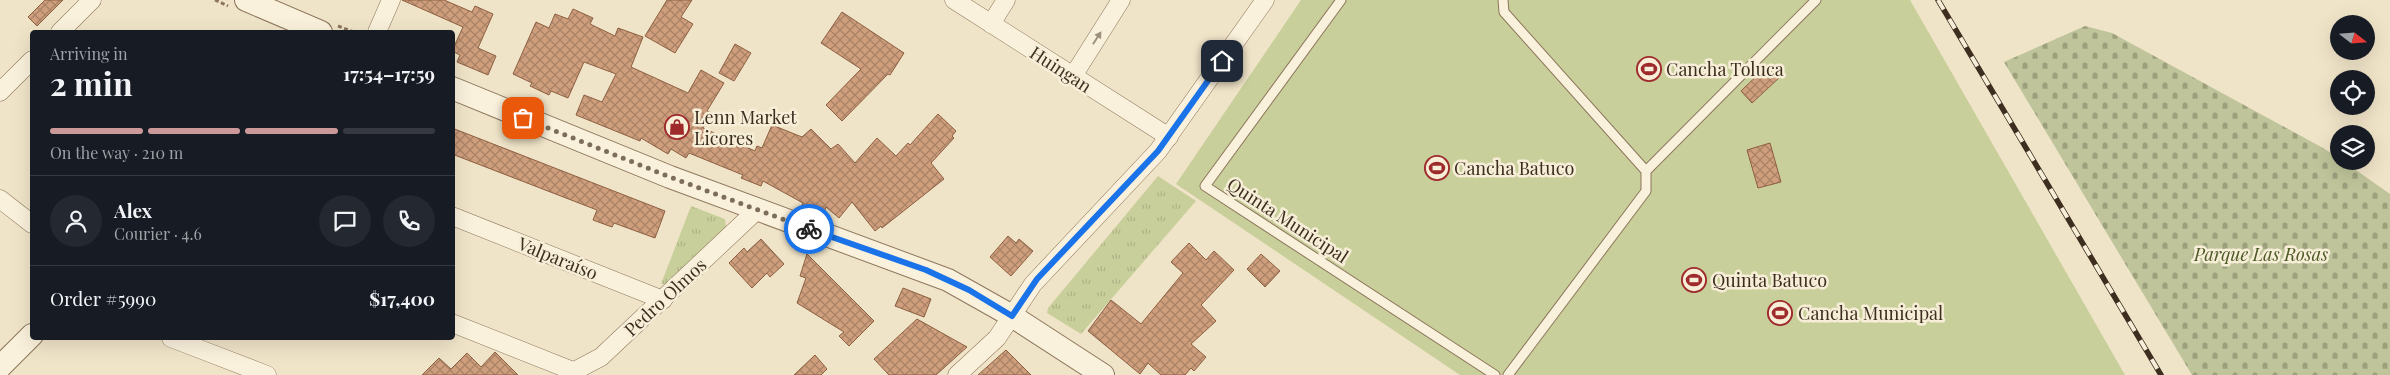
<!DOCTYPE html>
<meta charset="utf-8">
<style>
body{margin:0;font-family:"Playfair Display",serif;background:#242831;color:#f1f3f6;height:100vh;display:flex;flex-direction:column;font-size:19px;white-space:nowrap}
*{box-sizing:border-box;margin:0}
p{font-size:16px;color:#9ea1a6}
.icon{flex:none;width:28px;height:28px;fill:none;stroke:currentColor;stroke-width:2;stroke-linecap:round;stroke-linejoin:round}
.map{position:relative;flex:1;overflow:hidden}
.side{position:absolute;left:30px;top:30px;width:425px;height:310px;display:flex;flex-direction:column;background:#171b24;border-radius:5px;box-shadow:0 5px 20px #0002}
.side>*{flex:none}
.needle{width:32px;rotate:107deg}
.controls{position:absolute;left:2330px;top:15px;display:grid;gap:10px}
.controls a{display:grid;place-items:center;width:45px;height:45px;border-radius:50%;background:#171b24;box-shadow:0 5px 20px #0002;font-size:25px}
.pin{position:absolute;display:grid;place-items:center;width:42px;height:42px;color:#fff;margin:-21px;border-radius:10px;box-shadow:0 2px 8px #0006}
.courier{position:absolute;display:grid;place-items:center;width:50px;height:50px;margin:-25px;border:4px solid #1a73e8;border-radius:50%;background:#fff;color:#222;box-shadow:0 1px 6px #0007}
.overview em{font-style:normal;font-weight:700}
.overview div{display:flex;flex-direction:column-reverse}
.overview{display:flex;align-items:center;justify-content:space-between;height:85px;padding:0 20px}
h1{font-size:32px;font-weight:700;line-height:38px}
.bar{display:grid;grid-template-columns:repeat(4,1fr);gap:8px 5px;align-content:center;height:60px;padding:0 20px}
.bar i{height:6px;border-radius:4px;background:#363941}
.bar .current{background:#cc999b}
.bar p{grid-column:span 4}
.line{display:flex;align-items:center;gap:12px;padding:0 20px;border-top:1px solid #363941}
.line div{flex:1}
.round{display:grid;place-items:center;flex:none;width:52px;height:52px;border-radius:26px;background:#242831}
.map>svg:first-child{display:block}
.cemetery{fill:url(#cemetery-stones)}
.park{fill:url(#park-tufts)}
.garden{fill:#c9cf9b}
.building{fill:url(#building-cross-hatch);stroke:#8d5f41}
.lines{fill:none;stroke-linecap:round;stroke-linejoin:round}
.service-casing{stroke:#8d765c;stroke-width:11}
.minor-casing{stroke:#8d765c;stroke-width:19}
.tertiary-casing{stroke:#8d765c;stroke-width:24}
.path{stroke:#8d765c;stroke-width:3;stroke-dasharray:4 2.5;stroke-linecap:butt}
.service{stroke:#faf1dc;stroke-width:9}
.minor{stroke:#faf1dc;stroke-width:18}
.tertiary{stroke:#faf1dc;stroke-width:22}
.rail-casing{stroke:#3d2e20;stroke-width:5.5}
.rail{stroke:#f7eed8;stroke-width:4;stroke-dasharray:11;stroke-linecap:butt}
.oneway{fill:#9c907e}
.done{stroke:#7c6e5b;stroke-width:5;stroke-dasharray:0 9}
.route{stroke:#1a73e8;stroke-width:6}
.labels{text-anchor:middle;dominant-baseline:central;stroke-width:5;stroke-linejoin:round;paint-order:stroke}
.street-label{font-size:18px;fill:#3d2e20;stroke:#f7eed8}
.poi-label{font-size:18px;fill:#3d2e20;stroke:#f7eed8;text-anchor:start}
.park-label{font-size:18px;font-style:italic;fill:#4d5a26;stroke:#f7eed8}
</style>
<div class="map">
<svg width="2390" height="375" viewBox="0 0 2390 375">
<defs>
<pattern id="cemetery-stones" width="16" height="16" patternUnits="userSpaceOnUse" patternTransform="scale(1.25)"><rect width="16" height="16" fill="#bfc49a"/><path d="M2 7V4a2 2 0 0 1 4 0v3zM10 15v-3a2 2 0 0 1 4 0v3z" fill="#9ca07d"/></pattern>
<pattern id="park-tufts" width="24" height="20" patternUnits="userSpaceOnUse" patternTransform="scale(1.25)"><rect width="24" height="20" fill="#c9cf9b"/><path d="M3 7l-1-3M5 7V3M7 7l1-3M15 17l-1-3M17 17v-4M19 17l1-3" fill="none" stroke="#aeb285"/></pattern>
<pattern id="building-cross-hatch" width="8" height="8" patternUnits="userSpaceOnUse" patternTransform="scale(1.25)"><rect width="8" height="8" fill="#cf9f7d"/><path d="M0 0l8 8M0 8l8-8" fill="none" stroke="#a98266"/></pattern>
</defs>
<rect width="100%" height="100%" fill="#f0e4c8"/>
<polygon class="cemetery" points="2085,26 2112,33 2323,148 2339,158 2339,161 2343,161 2390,194 2390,375 2192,375 2004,62"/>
<g class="park">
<polygon points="1158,176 1196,201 1081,334 1047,313 1048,308"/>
<polygon points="691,206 725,219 726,227 667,284 661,284"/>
</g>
<polygon class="garden" points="1301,0 1910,0 2125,375 1460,375 1176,184"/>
<g class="building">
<polygon points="45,0 63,0 37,26 28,17"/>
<polygon points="402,0 444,0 472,12 475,6 493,14 478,48 496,56 488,75 457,62 460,55 452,51 463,27"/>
<polygon points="667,0 692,0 681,17 693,24 675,53 645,36"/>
<polygon points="573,9 593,18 590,24 615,36 618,28 643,37 631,67 688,93 701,70 724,83 707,111 712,113 703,128 755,151 757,146 762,148 772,125 802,137 811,129 831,149 838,144 855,163 877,138 896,156 908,143 910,145 938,114 956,131 952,136 954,138 931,163 944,179 882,228 881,226 875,231 852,202 839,218 826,207 823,215 801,207 803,203 763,181 761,186 741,178 743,175 689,153 686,158 671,149 668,154 641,138 640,141 576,115 584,95 602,102 616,74 584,62 568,98 551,91 549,95 530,86 532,83 513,74 536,22 549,28 555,14 568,19"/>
<polygon points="842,12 904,53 890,75 888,74 842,121 826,105 861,69 821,43"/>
<polygon points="735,44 751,53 734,81 719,73"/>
<polygon points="1769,64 1780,77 1752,103 1741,91"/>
<polygon points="452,128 665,211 655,238 614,223 612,227 593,220 597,210 452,154"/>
<polygon points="1770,143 1781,182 1758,188 1747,150"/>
<polygon points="1008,236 1016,243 1019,239 1033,251 1011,276 990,257"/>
<polygon points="761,239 784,264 770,277 767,273 752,288 729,263 744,248 747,252"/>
<polygon points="1189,243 1206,260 1214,251 1234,270 1201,305 1216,321 1191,344 1206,357 1194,371 1191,368 1185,375 1161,375 1148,363 1140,374 1088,331 1111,300 1141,324 1183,273 1171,262"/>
<polygon points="807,254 874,321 849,346 839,336 844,332 797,303 806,278 800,276"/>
<polygon points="1261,254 1280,271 1265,287 1247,269"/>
<polygon points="903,288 931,299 924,317 895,306"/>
<polygon points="917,319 967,347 936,375 889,375 874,359"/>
<polygon points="1006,350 1031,375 978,375"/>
<polygon points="495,352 518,375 422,375 439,358 451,369 467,353 481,367"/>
<polygon points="815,355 827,369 821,375 794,375"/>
</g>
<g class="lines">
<defs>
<g id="service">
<polyline points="1341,0 1205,186 1495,375"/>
<polyline points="1503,0 1504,12 1646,171 1646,191 1508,375"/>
<polyline points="1646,171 1816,0"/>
</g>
<g id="minor">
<polyline points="954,0 1169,137"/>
<polyline points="991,24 1006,0"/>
<polyline points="60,32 92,0"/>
<polyline points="377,32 391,0"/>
<polyline points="1073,76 1121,0"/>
<polyline points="0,92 32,60"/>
<polyline points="0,199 32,224"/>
<polyline points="452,216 663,300"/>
<polyline points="452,323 573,371"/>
<polyline points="171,338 267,375"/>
<polyline points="567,375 601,357 757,210"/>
<polyline points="957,375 997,338 1033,284 1158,151 1265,0"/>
</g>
<g id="tertiary">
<polyline points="246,0 321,32"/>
<polyline points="452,88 670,177 948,280 1012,316 1103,375"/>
<polyline points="0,367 32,335"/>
</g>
</defs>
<use href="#service" class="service-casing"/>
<use href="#minor" class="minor-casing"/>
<use href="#tertiary" class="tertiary-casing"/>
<g class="path">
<polyline points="215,0 228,6"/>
<polyline points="338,26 354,32"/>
</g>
<use href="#service" class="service"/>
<use href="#minor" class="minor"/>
<use href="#tertiary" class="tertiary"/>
<defs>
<polyline id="rail" points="1938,0 2161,375"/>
</defs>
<use href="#rail" class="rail-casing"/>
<use href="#rail" class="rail"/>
</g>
<defs><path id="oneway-solid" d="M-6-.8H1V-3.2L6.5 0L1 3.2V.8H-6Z" transform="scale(1.25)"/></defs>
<use class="oneway" href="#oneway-solid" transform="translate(1097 38) rotate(-57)"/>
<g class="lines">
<polyline class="done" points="523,118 670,177 809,229"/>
<polyline class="route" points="809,229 926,270 969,290 1012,316 1037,279 1158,151 1222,61"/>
</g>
<defs>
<symbol id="stadium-ring" viewBox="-11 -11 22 22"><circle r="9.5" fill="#f7eed8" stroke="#9e2a2b" stroke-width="1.5"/><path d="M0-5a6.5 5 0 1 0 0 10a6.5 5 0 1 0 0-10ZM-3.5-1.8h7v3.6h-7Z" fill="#9e2a2b"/></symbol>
<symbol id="shop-ring" viewBox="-11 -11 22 22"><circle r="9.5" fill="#f7eed8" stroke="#9e2a2b" stroke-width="1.5"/><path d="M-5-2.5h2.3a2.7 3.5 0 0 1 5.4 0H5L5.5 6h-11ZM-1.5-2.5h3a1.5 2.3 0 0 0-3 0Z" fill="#9e2a2b"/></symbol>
</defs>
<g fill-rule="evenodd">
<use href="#stadium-ring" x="1635" y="55" width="28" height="28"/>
<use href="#shop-ring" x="663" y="113" width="28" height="28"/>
<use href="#stadium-ring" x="1423" y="154" width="28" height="28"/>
<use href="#stadium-ring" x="1680" y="266" width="28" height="28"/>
<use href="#stadium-ring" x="1766" y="299" width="28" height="28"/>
</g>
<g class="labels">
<g class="street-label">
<text transform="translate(1061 69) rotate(33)">Huingan</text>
<text transform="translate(1288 220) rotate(33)">Quinta Municipal</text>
<text transform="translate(558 258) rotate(22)">Valparaíso</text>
<text transform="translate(665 297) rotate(-43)">Pedro Olmos</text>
</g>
<g class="poi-label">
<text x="1666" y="69">Cancha Toluca</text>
<text x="694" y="117">Lenn Market<tspan x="694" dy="21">Licores</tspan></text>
<text x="1454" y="168">Cancha Batuco</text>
<text x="1712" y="280">Quinta Batuco</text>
<text x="1798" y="313">Cancha Municipal</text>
</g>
<g class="park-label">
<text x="2261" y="254">Parque Las Rosas</text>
</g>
</g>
</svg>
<div class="controls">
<a><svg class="needle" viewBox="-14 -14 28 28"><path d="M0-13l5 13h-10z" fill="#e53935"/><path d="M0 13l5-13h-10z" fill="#9ea1a6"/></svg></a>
<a><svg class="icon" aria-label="locate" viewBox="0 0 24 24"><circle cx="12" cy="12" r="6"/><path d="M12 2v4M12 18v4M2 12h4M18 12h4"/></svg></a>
<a><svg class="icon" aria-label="layers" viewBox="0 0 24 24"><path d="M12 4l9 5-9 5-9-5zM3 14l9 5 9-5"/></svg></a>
</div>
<div class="pin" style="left:523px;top:118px;background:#ea580c"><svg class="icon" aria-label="bag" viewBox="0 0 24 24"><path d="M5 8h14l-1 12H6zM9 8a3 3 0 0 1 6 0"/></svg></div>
<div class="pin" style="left:1222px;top:61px;background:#1f2937"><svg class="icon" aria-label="home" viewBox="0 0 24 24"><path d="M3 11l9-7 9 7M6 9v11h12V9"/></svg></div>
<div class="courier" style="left:809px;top:229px"><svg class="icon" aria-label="bike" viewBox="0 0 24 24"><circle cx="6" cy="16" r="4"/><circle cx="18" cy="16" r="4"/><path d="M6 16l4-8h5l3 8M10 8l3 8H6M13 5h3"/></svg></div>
<section class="side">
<div class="overview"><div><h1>2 min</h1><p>Arriving in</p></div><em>17:54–17:59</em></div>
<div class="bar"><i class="current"></i><i class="current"></i><i class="current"></i><i></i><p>On the way · 210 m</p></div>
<div class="line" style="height:90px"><a class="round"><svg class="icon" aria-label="person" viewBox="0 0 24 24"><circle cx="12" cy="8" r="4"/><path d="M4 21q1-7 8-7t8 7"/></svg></a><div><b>Alex</b><p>Courier · 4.6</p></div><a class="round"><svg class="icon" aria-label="chat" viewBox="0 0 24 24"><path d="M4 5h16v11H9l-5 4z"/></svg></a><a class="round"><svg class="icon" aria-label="phone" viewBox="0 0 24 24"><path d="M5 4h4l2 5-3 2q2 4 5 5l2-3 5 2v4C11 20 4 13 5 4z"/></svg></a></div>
<div class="line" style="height:65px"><div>Order #5990</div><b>$17,400</b></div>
</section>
</div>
